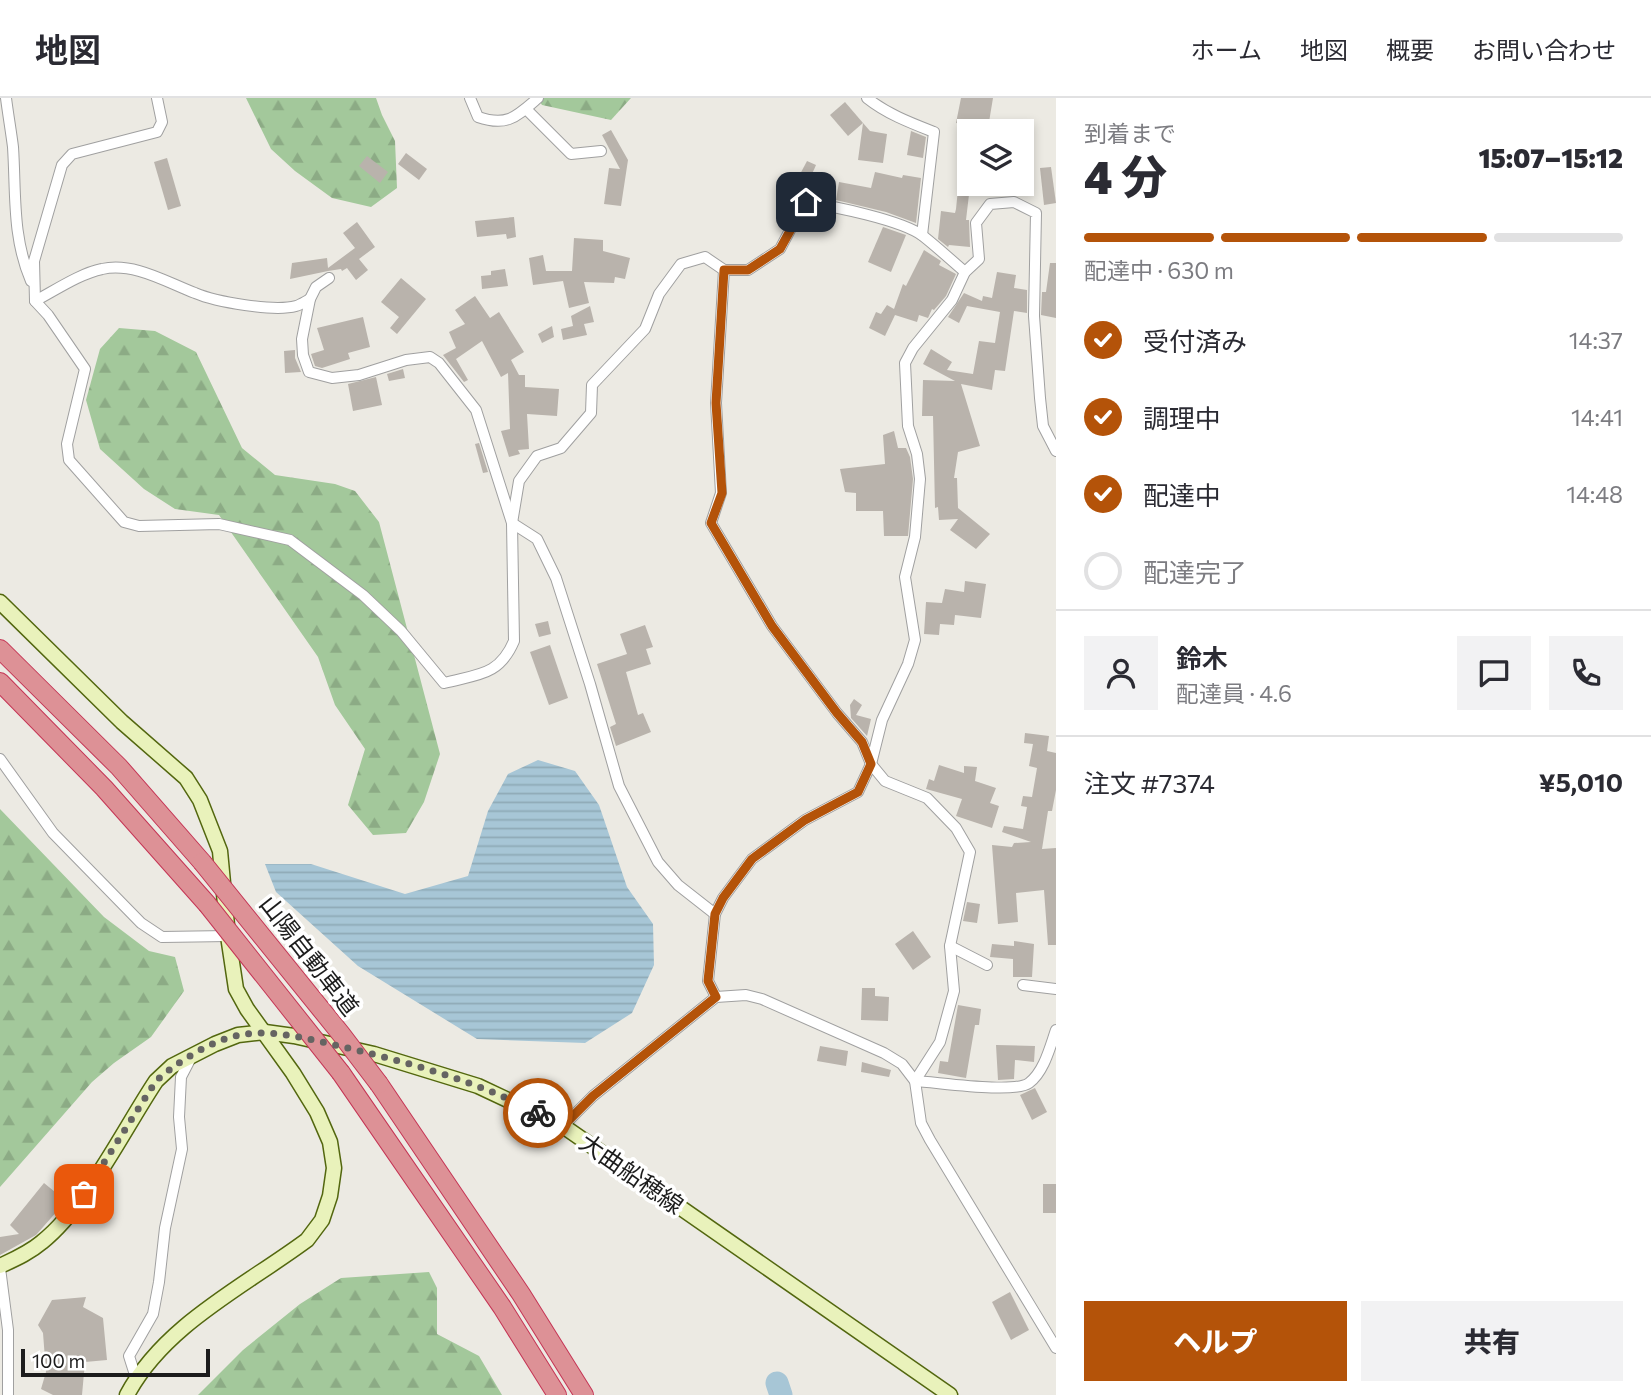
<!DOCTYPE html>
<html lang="ja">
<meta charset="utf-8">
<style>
body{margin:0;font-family:Commissioner,"Noto Sans JP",sans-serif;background:#f2f2f3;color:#2b2b33;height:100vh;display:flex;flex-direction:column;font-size:26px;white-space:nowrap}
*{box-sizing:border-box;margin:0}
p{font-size:23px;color:#7c7c81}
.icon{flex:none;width:38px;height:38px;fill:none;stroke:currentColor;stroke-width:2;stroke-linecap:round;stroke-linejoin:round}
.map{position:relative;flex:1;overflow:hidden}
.sheet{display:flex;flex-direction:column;background:#fff;width:595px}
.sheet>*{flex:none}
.tools{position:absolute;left:957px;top:21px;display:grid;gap:14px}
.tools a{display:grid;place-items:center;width:77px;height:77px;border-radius:0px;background:#fff;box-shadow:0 4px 10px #0003;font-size:35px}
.scale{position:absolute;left:21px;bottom:18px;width:189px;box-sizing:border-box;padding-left:7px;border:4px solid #1c1c1c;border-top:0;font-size:19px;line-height:24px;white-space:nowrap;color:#1c1c1c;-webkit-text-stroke:5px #fff;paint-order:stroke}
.pin{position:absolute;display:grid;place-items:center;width:60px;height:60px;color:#fff;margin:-30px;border-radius:14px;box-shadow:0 4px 10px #0006}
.courier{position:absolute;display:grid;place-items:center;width:70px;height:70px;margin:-35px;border:5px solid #b45309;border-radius:50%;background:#fff;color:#222;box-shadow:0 2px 9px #0007}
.headline em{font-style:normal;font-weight:800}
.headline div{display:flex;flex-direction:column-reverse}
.headline{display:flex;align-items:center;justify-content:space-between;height:119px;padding:0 28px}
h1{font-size:46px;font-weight:800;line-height:52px}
.bar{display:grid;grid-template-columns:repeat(4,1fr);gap:10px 7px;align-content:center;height:84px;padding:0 28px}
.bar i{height:9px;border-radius:5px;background:#e1e1e2}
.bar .active{background:#b45309}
.bar p{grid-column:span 4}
.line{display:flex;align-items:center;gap:18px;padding:0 28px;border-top:2px solid #e1e1e2}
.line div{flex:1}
.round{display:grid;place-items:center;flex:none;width:74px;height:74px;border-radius:0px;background:#f2f2f3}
ol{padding:0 28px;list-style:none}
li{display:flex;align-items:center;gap:21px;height:77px}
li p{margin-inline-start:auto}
li .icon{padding:7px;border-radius:50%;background:#b45309;color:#fff;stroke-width:4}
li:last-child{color:#7c7c81}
li i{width:38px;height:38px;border:4px solid #e1e1e2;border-radius:50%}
.primary-button{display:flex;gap:14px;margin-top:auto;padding:14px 28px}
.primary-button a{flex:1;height:80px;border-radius:0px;background:#b45309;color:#fff;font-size:28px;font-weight:800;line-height:80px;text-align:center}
.primary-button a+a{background:#f2f2f3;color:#2b2b33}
header{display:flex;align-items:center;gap:42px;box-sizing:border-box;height:98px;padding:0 35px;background:#fff;border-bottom:2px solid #e1e1e2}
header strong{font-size:33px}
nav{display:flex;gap:38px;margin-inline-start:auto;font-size:24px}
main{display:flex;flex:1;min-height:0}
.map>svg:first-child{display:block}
.forest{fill:url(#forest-firs)}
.water{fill:url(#water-rules)}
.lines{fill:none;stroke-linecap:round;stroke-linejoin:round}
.river{stroke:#a7c6d6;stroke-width:23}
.building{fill:#b9b3ac}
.street-casing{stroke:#a0a0a0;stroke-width:12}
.secondary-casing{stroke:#53670f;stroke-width:17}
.highway-casing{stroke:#c53555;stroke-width:20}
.street{stroke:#fff;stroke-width:10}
.secondary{stroke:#e9f2bb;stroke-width:14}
.highway{stroke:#dd9196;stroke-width:18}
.highway-bridge-casing{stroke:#c53555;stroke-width:20;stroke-linecap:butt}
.highway-bridge{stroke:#dd9196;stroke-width:18}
.done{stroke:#656462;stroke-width:7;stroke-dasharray:0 12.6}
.route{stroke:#b45309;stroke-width:9}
.labels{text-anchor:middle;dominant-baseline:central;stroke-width:7;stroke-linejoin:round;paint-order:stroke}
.street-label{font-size:24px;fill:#1c1c1c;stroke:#fff}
</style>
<header>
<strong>地図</strong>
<nav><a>ホーム</a><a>地図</a><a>概要</a><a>お問い合わせ</a></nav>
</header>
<main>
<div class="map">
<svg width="1056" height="1297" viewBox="0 0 1056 1297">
<defs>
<pattern id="forest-firs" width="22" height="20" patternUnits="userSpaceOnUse" patternTransform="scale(1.75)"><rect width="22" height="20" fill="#a3c89b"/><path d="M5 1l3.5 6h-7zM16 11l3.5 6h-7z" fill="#8cab85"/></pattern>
<pattern id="water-rules" width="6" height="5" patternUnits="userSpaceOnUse" patternTransform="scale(1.75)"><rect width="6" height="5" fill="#a7c6d6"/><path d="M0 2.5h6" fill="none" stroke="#8faab7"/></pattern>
</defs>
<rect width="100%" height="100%" fill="#eceae3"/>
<g class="forest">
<polygon points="246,0 376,0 382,17 395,43 397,90 371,109 332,100 295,73 271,51"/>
<polygon points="537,0 631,0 611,22 542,7"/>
<polygon points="119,230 155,233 196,254 242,350 275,377 335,386 355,393 379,424 440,656 424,704 406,735 373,737 348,707 365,651 335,607 318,559 219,417 175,411 144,391 100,351 86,302 100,251"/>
<polygon points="0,711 104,819 149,853 175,859 184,893 151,939 114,965 92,984 0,1089"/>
<polygon points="429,1174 437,1190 437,1236 479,1258 502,1297 198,1297 243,1252 300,1206 341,1180"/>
</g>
<polygon class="water" points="538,662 575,673 599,707 627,789 653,826 654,867 632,915 585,945 477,941 358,868 276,794 265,766 311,766 405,796 468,778 488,713 508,676"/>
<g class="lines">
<polyline class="river" points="777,1285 781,1297"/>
</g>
<g class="building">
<polygon points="961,0 993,0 988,30 970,27 970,88 966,122 969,122 970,149 949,147 948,149 938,141 941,113 955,115 956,111 962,51 957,50 961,26 956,25"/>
<polygon points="845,4 863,25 848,38 830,17"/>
<polygon points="863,25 870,33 887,36 883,65 858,62"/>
<polygon points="611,32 628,62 621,108 604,106 609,70 620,71 602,37"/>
<polygon points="911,33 926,39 923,60 907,57"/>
<polygon points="406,55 427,71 419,82 398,66"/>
<polygon points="367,58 388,74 380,85 359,68"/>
<polygon points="167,60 181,108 168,112 154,64"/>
<polygon points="807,63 816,67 808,85 798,80"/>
<polygon points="1051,69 1056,105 1044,107 1040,70"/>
<polygon points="875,74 902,80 903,77 921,80 916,125 886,114 836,102 839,84 871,90"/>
<polygon points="514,119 516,139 507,141 506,136 477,139 475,123"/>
<polygon points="357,124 375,149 359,161 368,172 356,182 347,170 342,173 341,171 328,173 290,181 292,165 327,160 328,170 355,150 343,135"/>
<polygon points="883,129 906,137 891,174 868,164"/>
<polygon points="574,140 603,142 603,153 630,160 625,181 615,179 614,185 584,184 589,205 569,210 563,183 533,187 529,160 543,157 546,173 572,173"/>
<polygon points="924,152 941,163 939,167 956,176 946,198 934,212 932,211 928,220 919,217 917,224 895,217 885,238 869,230 876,214 881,216 887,207 894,211 903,186 906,188"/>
<polygon points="1050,165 1056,165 1056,220 1041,217 1042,194 1046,194"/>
<polygon points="505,171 508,188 482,191 481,178 491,177 491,173"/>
<polygon points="997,174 1016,177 1014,190 1027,192 1027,215 1014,213 1005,273 995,272 992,292 961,286 980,348 958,354 954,380 957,380 958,410 990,436 976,451 950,432 958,421 939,422 938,409 935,410 933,318 922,318 923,282 955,283 923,266 931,251 952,264 947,272 973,276 979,243 995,245 1000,214 967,208 959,225 948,219 964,195 982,203 983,198 992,200"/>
<polygon points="401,180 426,201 397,236 390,230 399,219 381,204"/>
<polygon points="475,198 490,220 499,214 524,254 511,262 519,277 525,277 525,289 559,291 557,318 527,316 529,351 518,352 520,356 509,359 501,333 510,331 508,275 501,279 482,243 456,261 468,282 464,284 443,257 456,250 449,234 465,226 455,212"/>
<polygon points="590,208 594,224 584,226 587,237 563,242 561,231 573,228 571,218"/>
<polygon points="363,219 370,249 348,255 350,261 322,270 315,268 311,256 324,252 317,230"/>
<polygon points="552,228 554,239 542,245 538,236"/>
<polygon points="295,252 295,260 301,274 285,275 284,253"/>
<polygon points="403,271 405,280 389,283 387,276"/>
<polygon points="376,279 382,307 353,313 348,286"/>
<polygon points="894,333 898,350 906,350 910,359 913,381 908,438 884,438 883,413 856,413 856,395 845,394 840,371 885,366 883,337"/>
<polygon points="479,345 488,374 483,375 475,346"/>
<polygon points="965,483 986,486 981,520 955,517 954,527 940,526 939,537 924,536 926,504 942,505 945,491 964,494"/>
<polygon points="548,523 551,536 539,539 535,526"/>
<polygon points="645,527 653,549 646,551 651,566 626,574 638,617 643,615 651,634 616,648 610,629 616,626 597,566 627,556 620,536"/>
<polygon points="550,547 568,600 549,607 530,554"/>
<polygon points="854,601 862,607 856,617 871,621 867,638 851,620 850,607"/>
<polygon points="1025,635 1049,638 1047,653 1056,655 1056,692 1052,713 1048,713 1042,751 1056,750 1056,847 1048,847 1044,792 1016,795 1018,824 998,826 992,747 1012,749 1014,745 1031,744 1002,734 1004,728 1023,731 1027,709 1021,708 1023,698 1032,699 1037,670 1029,668 1033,646 1024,645"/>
<polygon points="939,667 964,675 964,668 977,669 975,683 996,690 990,705 999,708 992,730 956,718 962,701 926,691 929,681 934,683"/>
<polygon points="967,804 980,806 977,825 963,823"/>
<polygon points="913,833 931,859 913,872 895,846"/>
<polygon points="1014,843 1034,846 1032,879 1013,879 1013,861 990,859 992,846 1014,848"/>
<polygon points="862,890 875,890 875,898 889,899 888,923 861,922"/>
<polygon points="958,907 981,911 979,927 975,927 966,980 938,975 940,963 948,964"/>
<polygon points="996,947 1035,948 1034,964 1015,962 1014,981 998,982"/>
<polygon points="820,948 848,953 846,968 817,963"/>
<polygon points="862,964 891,972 889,979 861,974"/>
<polygon points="1035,990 1047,1014 1032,1022 1020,997"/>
<polygon points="44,1085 66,1103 36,1137 0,1157 0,1139 19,1136 10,1127"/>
<rect x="1043" y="1086" width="13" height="29"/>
<polygon points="1010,1194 1029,1232 1011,1242 992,1204"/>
<polygon points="86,1199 83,1209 103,1220 107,1262 85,1264 82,1297 53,1297 41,1291 46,1274 43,1235 38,1227 52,1202"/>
</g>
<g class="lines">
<defs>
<g id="street">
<path d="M6,0C8,16 11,33 13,49C16,95 12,139 31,183"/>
<path d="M157,0L162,24L157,34L72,56L62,67L34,163L35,203L48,217L85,271L67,346L69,362L124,424L139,428L219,426L290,442L363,497L401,533L444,585C478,576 499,578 514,543L512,425L519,383L537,358L561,350L591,315L592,287L645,231L659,196L681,166L705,159L724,172H748L780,151L805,104C832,108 902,122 923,138C937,149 951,162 965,174"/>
<path d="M470,0L478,19C507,29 516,19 538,0"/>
<path d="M867,0C887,16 911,25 934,34L922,137"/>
<polyline points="526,11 571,56 601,53"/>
<polyline points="724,172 716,305 721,395 711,425 772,528 837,615 862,644 871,666 885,683 927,700 956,730 970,754 950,848 954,893 940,944 915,983"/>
<polyline points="329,180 316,189 310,201 302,241 303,257 309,274 332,280 359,277 406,262 430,259 439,265 476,312 512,425 537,441 556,480 590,586 619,688 658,764 678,787 715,816"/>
<path d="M35,203C54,193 81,175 102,171C134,164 166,184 195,195C216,204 274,214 296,208C300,207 306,203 310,201"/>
<polyline points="0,661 53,735 141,825 162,839 228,838"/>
<polyline points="950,848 987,867"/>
<polyline points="1023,887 1056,891"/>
<polyline points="716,899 708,883 715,816 723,800 752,761 805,722 858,694 871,666 882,622 908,566 915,542 905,479 915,439 920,381 917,356 908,328 905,265 913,250 952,202 965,174 979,161 976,125 990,106 1014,104 1036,115 1034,218 1040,300 1043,328 1056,353"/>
<path d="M915,983C937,984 1014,996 1029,985C1044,974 1050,949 1056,932"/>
<polyline points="563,1028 593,998 716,899 746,897 762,901 884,955 902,966 915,983 921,1025 930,1042 1056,1250"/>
<polyline points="0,1170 8,1232 8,1297"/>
<polyline points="136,1280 129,1258 153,1216 159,1184 165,1130 182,1051 179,1019 181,979 193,956"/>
</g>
<g id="secondary">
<path d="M0,504L122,624L186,680L200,702L220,753L228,838L236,891L247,911L293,975L317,1014L330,1044L334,1070L330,1098L322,1122L307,1142C245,1188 164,1227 127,1297"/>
<path d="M0,1168C15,1161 29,1155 42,1144C86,1109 124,1031 156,983L172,968L215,946L238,937L265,934L294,938L374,956L478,988L563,1028L950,1297"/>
</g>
<g id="highway">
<polyline points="0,551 119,669 202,764"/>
<polyline points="0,584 104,690 207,806"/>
<polyline points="341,975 502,1209 557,1297"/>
<polyline points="379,986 521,1196 584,1297"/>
</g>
</defs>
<use href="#street" class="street-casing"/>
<use href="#secondary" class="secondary-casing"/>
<use href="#highway" class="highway-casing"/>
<use href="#street" class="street"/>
<use href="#secondary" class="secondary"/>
<use href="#highway" class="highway"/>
<defs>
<g id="highway-bridge">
<polyline points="202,764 341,936 379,986"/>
<polyline points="207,806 341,975"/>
</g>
</defs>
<use href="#highway-bridge" class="highway-bridge-casing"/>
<use href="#highway-bridge" class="highway-bridge"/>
</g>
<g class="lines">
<path class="done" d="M84,1096L156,983C177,964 212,942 240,937C272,931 304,940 335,947C404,963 474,982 538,1015"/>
<polyline class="route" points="538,1015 563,1028 593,998 716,899 708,883 715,816 723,800 752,761 805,722 858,694 871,666 862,644 837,615 772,528 711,425 722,395 716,305 724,172 748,172 780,151 806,104"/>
</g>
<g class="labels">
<g class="street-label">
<text transform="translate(310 857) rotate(52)">山陽自動車道</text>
<text transform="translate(632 1075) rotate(35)">大曲船穂線</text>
</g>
</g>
</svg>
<div class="tools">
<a><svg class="icon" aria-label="layers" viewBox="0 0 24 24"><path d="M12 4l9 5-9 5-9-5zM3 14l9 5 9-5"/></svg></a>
</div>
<div class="scale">100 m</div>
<div class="pin" style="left:84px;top:1096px;background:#ea580c"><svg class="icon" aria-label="bag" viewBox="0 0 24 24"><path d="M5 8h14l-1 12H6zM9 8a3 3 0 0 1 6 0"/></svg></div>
<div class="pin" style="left:806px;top:104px;background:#1f2937"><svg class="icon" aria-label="home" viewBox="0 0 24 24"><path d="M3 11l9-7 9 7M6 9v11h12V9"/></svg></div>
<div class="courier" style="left:538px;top:1015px"><svg class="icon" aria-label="bike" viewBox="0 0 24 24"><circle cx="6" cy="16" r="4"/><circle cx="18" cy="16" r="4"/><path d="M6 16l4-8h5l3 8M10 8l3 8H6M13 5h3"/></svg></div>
</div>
<section class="sheet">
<div class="headline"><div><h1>4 分</h1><p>到着まで</p></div><em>15:07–15:12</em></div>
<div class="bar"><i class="active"></i><i class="active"></i><i class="active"></i><i></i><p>配達中 · 630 m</p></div>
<ol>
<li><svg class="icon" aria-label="check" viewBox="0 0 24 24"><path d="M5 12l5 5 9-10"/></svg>受付済み<p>14:37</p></li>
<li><svg class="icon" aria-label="check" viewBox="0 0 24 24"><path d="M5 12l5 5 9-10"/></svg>調理中<p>14:41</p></li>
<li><svg class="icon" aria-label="check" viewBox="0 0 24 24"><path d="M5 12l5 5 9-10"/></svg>配達中<p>14:48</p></li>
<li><i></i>配達完了</li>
</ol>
<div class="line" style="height:126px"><a class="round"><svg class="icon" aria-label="person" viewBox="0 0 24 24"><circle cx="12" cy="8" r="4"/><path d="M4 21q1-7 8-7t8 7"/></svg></a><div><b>鈴木</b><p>配達員 · 4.6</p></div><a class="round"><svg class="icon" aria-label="chat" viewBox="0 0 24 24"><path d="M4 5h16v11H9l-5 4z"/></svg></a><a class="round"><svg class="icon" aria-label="phone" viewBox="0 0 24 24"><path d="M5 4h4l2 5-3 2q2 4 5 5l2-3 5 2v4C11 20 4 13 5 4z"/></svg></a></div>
<div class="line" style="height:91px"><div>注文 #7374</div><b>¥5,010</b></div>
<div class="primary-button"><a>ヘルプ</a><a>共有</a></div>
</section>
</main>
